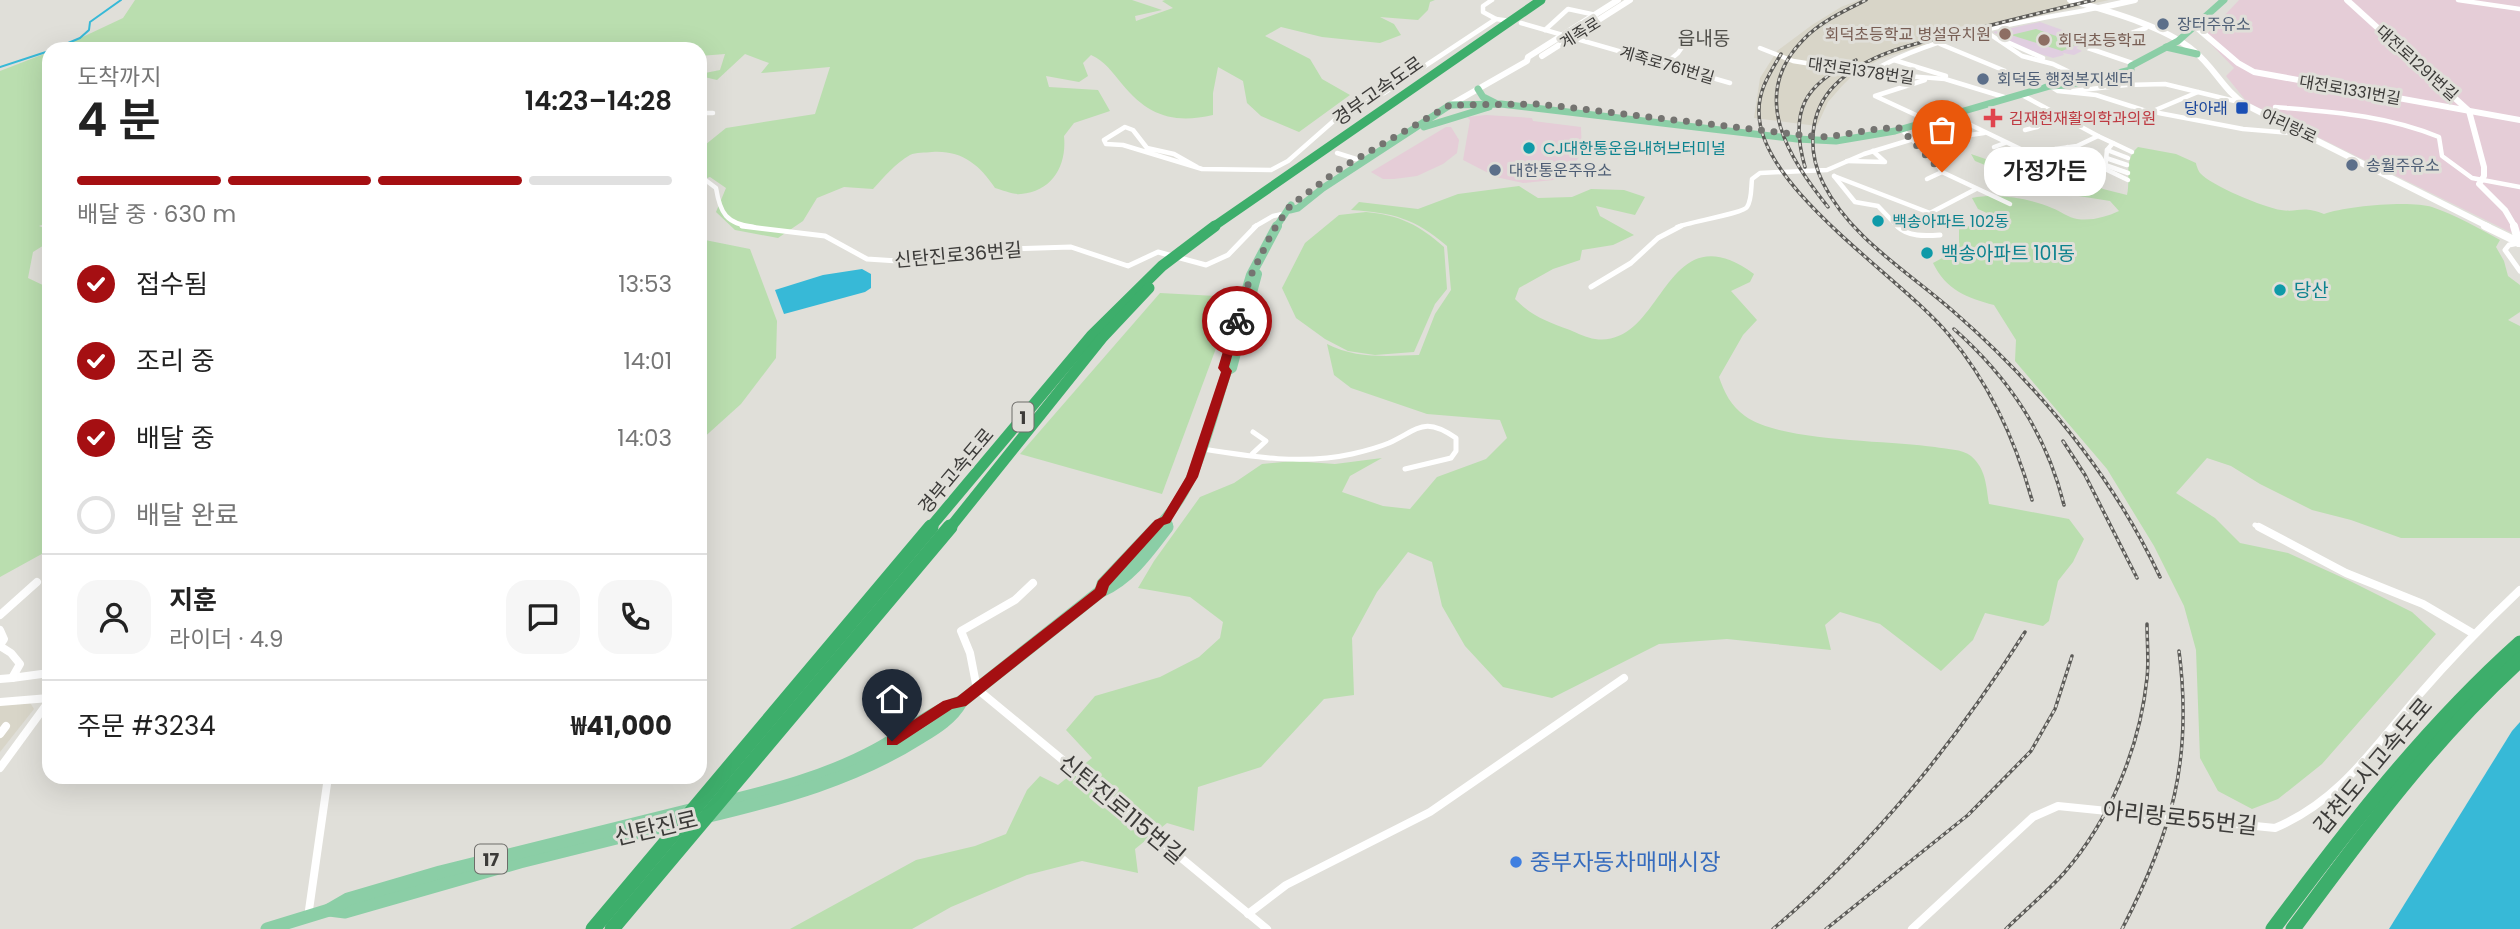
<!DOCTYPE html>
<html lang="ko">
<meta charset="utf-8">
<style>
body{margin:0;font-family:Poppins,"Noto Sans KR",sans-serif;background:#f6f6f6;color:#222;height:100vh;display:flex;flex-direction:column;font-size:26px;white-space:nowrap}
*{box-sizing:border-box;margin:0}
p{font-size:23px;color:#767676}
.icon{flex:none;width:38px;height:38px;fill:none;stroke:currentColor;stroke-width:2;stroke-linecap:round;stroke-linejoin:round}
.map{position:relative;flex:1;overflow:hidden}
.details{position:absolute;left:42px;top:42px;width:665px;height:742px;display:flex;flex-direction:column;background:#fff;border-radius:21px;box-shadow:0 7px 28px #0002}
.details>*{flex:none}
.pin{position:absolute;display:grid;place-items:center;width:60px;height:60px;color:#fff;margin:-72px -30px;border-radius:50% 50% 50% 0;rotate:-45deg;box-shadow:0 0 7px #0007}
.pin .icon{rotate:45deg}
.courier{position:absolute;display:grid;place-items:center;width:70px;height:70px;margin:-35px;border:5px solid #a50f12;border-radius:50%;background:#fff;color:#222;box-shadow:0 2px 9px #0007}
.bubble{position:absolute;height:49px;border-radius:21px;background:#fff;box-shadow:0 7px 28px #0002;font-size:23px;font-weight:600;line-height:49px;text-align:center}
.overview em{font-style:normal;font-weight:600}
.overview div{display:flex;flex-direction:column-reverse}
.overview{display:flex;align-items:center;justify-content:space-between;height:119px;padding:0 35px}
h1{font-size:46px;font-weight:600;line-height:52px}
.bar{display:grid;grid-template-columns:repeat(4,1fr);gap:10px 7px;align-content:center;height:84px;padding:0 35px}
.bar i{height:9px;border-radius:5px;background:#e0e0e0}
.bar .active{background:#a50f12}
.bar p{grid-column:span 4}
.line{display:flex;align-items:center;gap:18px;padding:0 35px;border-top:2px solid #e0e0e0}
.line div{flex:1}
.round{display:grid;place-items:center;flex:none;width:74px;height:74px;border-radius:21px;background:#f6f6f6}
ol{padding:0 35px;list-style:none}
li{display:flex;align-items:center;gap:21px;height:77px}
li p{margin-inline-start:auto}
li .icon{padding:7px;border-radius:50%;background:#a50f12;color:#fff;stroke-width:4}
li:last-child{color:#767676}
li i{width:38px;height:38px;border:4px solid #e0e0e0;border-radius:50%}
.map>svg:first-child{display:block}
.built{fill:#d8d5c8}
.industrial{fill:#e5cdd7}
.education{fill:#e0cee0}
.green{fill:#badeaf}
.water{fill:#37b9d7}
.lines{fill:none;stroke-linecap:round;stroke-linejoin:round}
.stream{stroke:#37b9d7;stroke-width:2}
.street-far2{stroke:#fff;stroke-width:4.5}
.street-far1{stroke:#fff;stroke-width:5}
.street{stroke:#fff;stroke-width:8}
.secondary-far1{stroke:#fff;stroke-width:6}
.secondary{stroke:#fff;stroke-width:8}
.primary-far2{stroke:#8bcea6;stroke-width:7}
.primary-far1{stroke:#8bcea6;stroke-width:10}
.primary{stroke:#8bcea6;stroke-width:13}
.highway-far2{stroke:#3dae6b;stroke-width:9}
.highway-far1{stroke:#3dae6b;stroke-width:11}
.highway{stroke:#3dae6b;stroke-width:15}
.rail-casing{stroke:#5b5a57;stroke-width:3.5}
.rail{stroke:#e0dfd9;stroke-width:2;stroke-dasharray:3.5;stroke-linecap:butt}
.route{fill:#a50f12}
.done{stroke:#757471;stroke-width:7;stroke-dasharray:0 12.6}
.service-dot{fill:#5c6f8a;stroke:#e0dfd9;stroke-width:2.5}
.education-dot{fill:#8d6e63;stroke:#e0dfd9;stroke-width:2.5}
.transit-dot{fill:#1a4fb4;stroke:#e0dfd9;stroke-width:2.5}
.health-dot{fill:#e0444e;stroke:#e0dfd9;stroke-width:2.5}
.culture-dot{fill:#0f9aa8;stroke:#e0dfd9;stroke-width:2.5}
.shop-dot{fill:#3f7fe0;stroke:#e0dfd9;stroke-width:2.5}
.labels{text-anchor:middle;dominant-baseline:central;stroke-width:6;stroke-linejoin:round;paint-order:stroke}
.far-service-label{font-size:16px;fill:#4e5e75;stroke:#e0dfd9;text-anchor:start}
.far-street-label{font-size:16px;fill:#3c3b39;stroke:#e0dfd9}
.far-education-label{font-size:16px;fill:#785e54;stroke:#e0dfd9;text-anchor:end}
.far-transit-label{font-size:16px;fill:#164399;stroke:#e0dfd9;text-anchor:end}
.far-health-label{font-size:16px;fill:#be3a42;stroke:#e0dfd9;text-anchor:start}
.far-culture-label{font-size:16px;fill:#0d838f;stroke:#e0dfd9;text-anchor:start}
.shield{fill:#e0dfd9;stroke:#6d6c69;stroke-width:2}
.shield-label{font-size:18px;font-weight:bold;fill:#3c3b39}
.far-quarter-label{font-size:19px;fill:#51504b;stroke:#e0dfd9}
.street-label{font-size:19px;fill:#3c3b39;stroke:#e0dfd9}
.culture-label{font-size:19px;fill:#0d838f;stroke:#e0dfd9;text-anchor:start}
.near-street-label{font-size:23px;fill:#3c3b39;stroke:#e0dfd9}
.near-shop-label{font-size:23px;fill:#366cbe;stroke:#e0dfd9;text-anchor:start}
</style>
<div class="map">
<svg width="2520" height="929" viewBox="0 0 2520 929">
<rect width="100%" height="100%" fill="#e0dfd9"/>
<g class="built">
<polygon points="1859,0 2109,0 1966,32 1880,59 1853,75 1842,86 1828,102 1817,126 1754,118 1760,78 1777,51 1812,25 1841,7"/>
<polygon points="29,701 34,709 0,752 0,704"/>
</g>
<g class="industrial">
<polygon points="2239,0 2520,0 2520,237 2247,102 2226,76 2234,68 2204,37"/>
<polygon points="1486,115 1532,118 1533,121 1581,127 1582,153 1563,179 1523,183 1496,177 1463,160 1470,120 1467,117"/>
<polygon points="1446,127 1451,127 1459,140 1457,153 1443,164 1417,176 1394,179 1383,179 1371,172"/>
</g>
<polygon class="education" points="2040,22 2085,38 2081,40 2083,44 2076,48 2082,51 2074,55 2063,53 2064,55 2053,58 2022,48 1993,32"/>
<g class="green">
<path d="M135,0H1132L1162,10L1135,16L1136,21L1173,8L1162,1L1165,0H1435L1430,2L1428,10L1418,20L1380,17L1394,24L1401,35L1380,43L1322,37L1281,27L1265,36L1310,59L1322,79L1350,95L1299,132L1261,116L1247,103L1243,81L1218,67L1213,93V115C1174,124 1148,116 1122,84C1112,72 1105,61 1091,55L1083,63L1088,76L1079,82L1046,76L1049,87L1098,90L1110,111L1074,123L1064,136C1067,166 1052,191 1021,194C1013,195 1003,190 995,188C979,164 961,150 932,152C925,153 916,152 910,155C896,163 884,177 873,189L844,187L817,198L803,221L778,238L735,230L716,212L726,188L710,177L704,179L700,176V149L726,128L815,114L830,67L761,73L769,63L745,54L717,80L700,76V74L720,70L725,54L700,56V49H57L123,18Z"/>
<polygon points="2036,29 2079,44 2062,51 2011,35"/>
<polygon points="49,52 49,222 39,226 49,230 49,242 33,252 28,278 49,288 49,550 0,577 0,71"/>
<path d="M2138,147L2176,154L2196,163C2196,165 2199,172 2200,173C2210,185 2265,208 2281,210C2299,213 2301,205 2324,214C2345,206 2411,200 2432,207C2455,215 2479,228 2500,240L2496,247L2504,261L2508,276L2520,285V312L2508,320L2520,326V538H2401L2351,520L2312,510L2260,484L2231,466L2207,458L2176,493L2215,518L2240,543L2288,553L2350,581L2412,612L2436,634L2322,764L2278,799L2252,809L2218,791L2200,758L2196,650L2184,606L2154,546L2107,469L2015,361L2016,340L1994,305C1967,298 1946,290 1933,263L1959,249V226L2000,227V219L1978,209L1972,198C1997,193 2028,198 2052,208C2060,211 2069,218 2077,219C2092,221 2106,217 2119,211L2110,201L2066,194L2045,181L2022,180L1975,161L1971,154L2032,175L2073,172L2103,189L2127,195C2131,177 2123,160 2138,147Z"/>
<path d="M1519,186L1538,198L1572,197L1591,189L1624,190L1645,197L1635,215L1596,206L1600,216L1634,235L1613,245L1582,250L1580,260L1553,269L1519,288L1515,299C1533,317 1546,321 1570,330C1577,333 1587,338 1595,339C1665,349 1663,208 1754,274L1750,282L1731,291L1757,320L1743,335L1719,377C1724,392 1731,406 1745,416C1780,442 1889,440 1935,447C1945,449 1963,449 1971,456C1986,469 1986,485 1989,504L2069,519L2084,539L2073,562L2058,581L2049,621L2043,626L1985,613L1973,640L1941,671L1880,624L1840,612L1825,625L1831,650L1727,639L1659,644L1552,698L1503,687L1465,646L1442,606L1432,562L1408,552L1377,592L1352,638L1354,695L1324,699L1261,767L1198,787L1194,831L1167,823L1135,849L1138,873L1082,861L1027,875L951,907L912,929H790L916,860L975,846L1006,834L1027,790L1040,776L1058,785L1092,758L1066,730L1095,696L1160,677L1199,657L1220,638L1223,622L1190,597L1138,588L1154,561L1200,497L1234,483L1262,464L1293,461L1335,464L1382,458L1350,476L1342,492L1383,506L1410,509L1437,477L1486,459L1507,438L1500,420L1427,414L1351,388L1334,375L1327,344C1356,359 1387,356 1419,355L1435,314L1451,290L1447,246C1414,218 1394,213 1351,210L1359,202L1418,209L1458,194Z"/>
<path d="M1366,212C1400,215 1419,225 1444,247L1447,289L1435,304L1414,352L1375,355L1348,351L1325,339L1296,318L1282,288L1305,243L1339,215Z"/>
<polygon points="700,239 750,249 777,321 776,358 741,404 700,441"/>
<polygon points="1160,293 1235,297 1162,494 1020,454"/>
</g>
<g class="water">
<polygon points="862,269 871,274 871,288 865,292 784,314 775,290 823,275"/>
<polygon points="2520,722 2520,929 2389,929 2512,731"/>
</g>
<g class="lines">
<g class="stream">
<polyline points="54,49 80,38 89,30 90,22 121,0"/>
<polyline points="0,67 49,51"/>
</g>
<g class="street-far2">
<polyline points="1492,0 1483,6 1483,12 1496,19"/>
<polyline points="2458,0 2520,9"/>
<polyline points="1521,23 1730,83"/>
<polyline points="1545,30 1568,9 1596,15"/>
<polyline points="1988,33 2022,56 2053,64 2078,76"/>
<polyline points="2005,41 2043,58"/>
<polyline points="1940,44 2044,87"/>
<polyline points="1760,48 1793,61 1869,73 1945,79 2004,97"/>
<polyline points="2088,48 2146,28"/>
<polyline points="2088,48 2135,64"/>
<polyline points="1894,60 1946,76"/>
<polyline points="1665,64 1678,53 1688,39 1683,37"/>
<path d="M1869,73C1937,33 2020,23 2097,8"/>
<polyline points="1925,80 1875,96 1929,121"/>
<polyline points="2050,86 2058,91 2096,95 2143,110 2243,129 2302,134"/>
<polyline points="2073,91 2126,85 2165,84 2243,103"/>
<polyline points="2020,94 2098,136 2077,146 2026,153"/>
<path d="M2275,107C2332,112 2386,115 2439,137L2442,156L2472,178L2520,187"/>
<polyline points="2153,111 2198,92"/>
<polyline points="700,113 713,113"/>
<polyline points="1950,115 2066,171"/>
<polyline points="1900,128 1933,159 1942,172 2010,204"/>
<polyline points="2025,130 2037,127 2058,114"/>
<polyline points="2098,136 2113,143 2107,150 2105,169 2128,180"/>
<polyline points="1941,139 1984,133"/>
<polyline points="2113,143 2132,152"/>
<polyline points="1994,147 2005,143"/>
<polyline points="2068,147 2091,158"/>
<polyline points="2056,149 2082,161"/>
<polyline points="2107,150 2128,158"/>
<polyline points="1337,153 1356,159"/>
<polyline points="2106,158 2127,165"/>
<polyline points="1847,161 1885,162 1873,151"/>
<polyline points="2105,165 2128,173"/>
<polyline points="1197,167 1174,154 1147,148 1133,130 1125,127 1104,140 1106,144 1123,145 1202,169 1271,170 1288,161 1337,118 1384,93 1496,19 1510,21"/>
<path d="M700,176L716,188C720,213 726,224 754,227"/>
<polyline points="1834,176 1930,213 1976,189"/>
<polyline points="1834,176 1855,202 1878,206 1898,227"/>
<polyline points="1927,179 1942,172"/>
<polyline points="1931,213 1960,226"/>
<polyline points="1254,227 1273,216 1287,213"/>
<path d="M1677,227C1690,222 1744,213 1747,207C1752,200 1751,187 1752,179L1760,173L1827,170L1864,154L1910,140"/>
</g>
<g class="street-far1">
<polyline points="742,226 825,236 867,259 913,262 979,250 1071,247 1128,266 1158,252 1206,265 1228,255 1256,226"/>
<path d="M1897,226C1908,237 1925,236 1940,235"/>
<polyline points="2519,243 2509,245 2505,250 2520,271"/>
<polyline points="1591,287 1631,263 1658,238 1681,226"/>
<path d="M1203,449C1253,457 1303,465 1352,454C1365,451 1377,448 1389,443C1419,429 1424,416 1456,438V451L1451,458L1405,469"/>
<polyline points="1252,454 1266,441 1253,432"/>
<polyline points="2255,525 2262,529"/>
</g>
<g class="street">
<polyline points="2259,527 2346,573 2423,604 2474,634"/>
<polyline points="1033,583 1015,600 961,631 970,653 977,689 1267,929"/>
<polyline points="0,615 37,582"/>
<polyline points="0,630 4,639 0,645"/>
<polyline points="0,646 11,653 20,664 12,678 49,673"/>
<polyline points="0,679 12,678"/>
<polyline points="0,702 49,698"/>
<polyline points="0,734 6,726"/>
<polyline points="0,768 49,701"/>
<polyline points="1248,914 1286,885 1430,812 1624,678"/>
<polyline points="308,917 328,777"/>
<path d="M1912,929L2033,817L2058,806L2275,828C2340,801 2375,746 2419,695C2451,658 2485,623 2520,590"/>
</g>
<g class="secondary-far1">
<path d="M2070,0C2108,11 2164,26 2194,51C2214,67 2224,91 2246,105L2489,227"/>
<polyline points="2347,0 2469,111 2484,167 2484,176 2479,184 2505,210 2515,227"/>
<polyline points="2099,8 2135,0"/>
<polyline points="2196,27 2238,63 2254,72 2520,120"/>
<polyline points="1542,56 1630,0"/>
<polyline points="1450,105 1527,61 1528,57 1618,0"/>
</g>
<g class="secondary">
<polyline points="2485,226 2520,243"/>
<polyline points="2514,226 2519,243"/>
</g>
<g class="primary-far2">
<polyline points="2166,47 2197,54"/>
<polyline points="1478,89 1483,97 1495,103"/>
<polyline points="1424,127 1489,107"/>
<polyline points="1290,210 1298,208 1323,188 1450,105 1501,104 1797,139 1836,141 1895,131 2050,86 2067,85 2131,70 2131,66 2178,41 2224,0"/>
<polyline points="1276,227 1291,205"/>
</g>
<g class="primary-far1">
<polyline points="1227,371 1224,367 1251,275 1277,226"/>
<path d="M1155,529C1198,490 1209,424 1227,371L1232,368L1257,274"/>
<polyline points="1165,529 1168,525 1166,520"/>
</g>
<g class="primary">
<polyline points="1101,591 1103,584 1157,527"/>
<path d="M717,804C772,791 826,777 876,750C905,735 929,712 961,702L1101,591C1130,578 1148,552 1167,527"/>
<path d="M705,817C781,799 855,779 921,737C936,728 952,718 961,702"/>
<polyline points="329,910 345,912 520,862 685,821"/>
<polyline points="267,929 329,910 348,899 440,872 694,809"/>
</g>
<polyline class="highway-far2" points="1213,227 1541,0"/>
<g class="highway-far1">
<polyline points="929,529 1091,336 1162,266 1215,226"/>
<polyline points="949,529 1102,338 1149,288"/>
</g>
<g class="highway">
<polyline points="593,929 931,527"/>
<polyline points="612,929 950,527"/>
<path d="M2273,929C2349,827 2425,728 2520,643"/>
<path d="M2293,929C2363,834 2432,740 2520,660"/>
</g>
<defs>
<g id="rail">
<path d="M2094,0C2055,9 2015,19 1976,29C1929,41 1871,49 1835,85C1809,111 1807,151 1823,183C1851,239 1909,272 1954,312C2040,387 2111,473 2160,577"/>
<path d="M1781,54C1770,73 1758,90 1759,113C1760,189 1901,277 1949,335C1990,384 2015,439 2032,500"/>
<path d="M1805,167C1789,111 1804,84 1856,60"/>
<path d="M1828,207C1789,158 1748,96 1803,40C1820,22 1844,11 1866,0"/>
<path d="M1954,329C2009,378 2046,433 2064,505"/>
<polyline points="2063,441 2085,475 2137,578"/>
<path d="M1773,929C1874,844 1954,744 2025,632"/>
<polyline points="1826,929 1968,815 2031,751 2055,709 2072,656"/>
<path d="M2006,929C2025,910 2046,893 2064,873C2110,820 2140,747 2147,678C2149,660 2147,642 2147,624"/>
<path d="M2122,929C2172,833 2193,759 2179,651"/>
</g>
</defs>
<use href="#rail" class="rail-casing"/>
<use href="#rail" class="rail"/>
</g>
<polygon class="route" points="1237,318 1242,321 1229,367 1232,371 1198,477 1170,523 1164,525 1109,586 1106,595 966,706 952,709 897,745 887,745 887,737 943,701 957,697 1095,589 1098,581 1155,520 1162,517 1186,477 1221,372 1218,368 1232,321"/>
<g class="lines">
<path class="done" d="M1237,321L1251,275L1273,231L1290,206L1341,168L1450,105L1539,104L1819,137C1846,136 1873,127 1900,128L1942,172"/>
</g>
<g class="service-dot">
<circle cx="2163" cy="24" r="7"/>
<circle cx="1983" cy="79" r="7"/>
<circle cx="2352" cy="165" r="7"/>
<circle cx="1495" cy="170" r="7"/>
</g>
<g class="education-dot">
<circle cx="2005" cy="34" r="7"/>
<circle cx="2044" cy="40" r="7"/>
</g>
<rect class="transit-dot" x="2235" y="101" width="14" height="14" rx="3.5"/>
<path class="health-dot" d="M1989.5 107.5h7v7h7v7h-7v7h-7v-7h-7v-7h7z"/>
<g class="culture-dot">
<circle cx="1529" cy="148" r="7"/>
<circle cx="1878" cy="221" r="7"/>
<circle cx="1927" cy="253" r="7"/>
<circle cx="2280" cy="290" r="7"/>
</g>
<circle class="shop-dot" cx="1516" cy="862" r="7"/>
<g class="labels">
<g class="far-service-label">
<text x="2177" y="24">장터주유소</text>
<text x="1997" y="79">회덕동 행정복지센터</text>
<text x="2366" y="165">송월주유소</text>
<text x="1509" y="170">대한통운주유소</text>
</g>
<g class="far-street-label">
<text transform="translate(1580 33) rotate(-32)">계족로</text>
<text transform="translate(2417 63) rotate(42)">대전로1291번길</text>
<text transform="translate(1667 65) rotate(16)">계족로761번길</text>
<text transform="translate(1861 71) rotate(8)">대전로1378번길</text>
<text transform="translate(2350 90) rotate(10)">대전로1331번길</text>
<text transform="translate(2289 126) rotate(25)">아리랑로</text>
</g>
<g class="far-education-label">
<text x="1991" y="34">회덕초등학교 병설유치원</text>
<text x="2058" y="40" text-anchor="start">회덕초등학교</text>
</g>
<g class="far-transit-label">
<text x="2228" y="108">당아래</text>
</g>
<g class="far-health-label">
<text x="2009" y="118">김재현재활의학과의원</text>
</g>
<g class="far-culture-label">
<text x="1543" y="148">CJ대한통운읍내허브터미널</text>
<text x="1892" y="221">백송아파트 102동</text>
</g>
<g class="shield">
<rect x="1012.5" y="402.5" width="21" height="29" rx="5"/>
<rect x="475" y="844.5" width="32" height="29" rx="5"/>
</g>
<g class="shield-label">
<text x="1023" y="417">1</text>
<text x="491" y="859">17</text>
</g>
<g class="far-quarter-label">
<text x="1704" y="38">읍내동</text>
</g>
<g class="street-label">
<text transform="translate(1378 91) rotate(-35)">경부고속도로</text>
<text transform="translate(958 255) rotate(-5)">신탄진로36번길</text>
<text transform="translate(956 471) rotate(-50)">경부고속도로</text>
</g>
<g class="culture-label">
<text x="1941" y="253">백송아파트 101동</text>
<text x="2294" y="290">당산</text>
</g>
<g class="near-street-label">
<text transform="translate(2373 766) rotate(-50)">갑천도시고속도로</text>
<text transform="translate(1122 809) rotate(40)">신탄진로115번길</text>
<text transform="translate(2180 818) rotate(6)">아리랑로55번길</text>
<text transform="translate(656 828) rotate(-13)">신탄진로</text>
</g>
<g class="near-shop-label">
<text x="1530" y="862">중부자동차매매시장</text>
</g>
</g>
</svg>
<div class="pin" style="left:1942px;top:172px;background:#ea580c"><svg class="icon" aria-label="bag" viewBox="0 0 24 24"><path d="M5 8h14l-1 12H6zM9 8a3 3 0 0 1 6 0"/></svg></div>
<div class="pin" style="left:892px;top:741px;background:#1f2937"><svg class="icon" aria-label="home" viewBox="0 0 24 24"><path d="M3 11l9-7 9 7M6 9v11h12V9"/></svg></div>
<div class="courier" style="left:1237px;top:321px"><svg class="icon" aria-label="bike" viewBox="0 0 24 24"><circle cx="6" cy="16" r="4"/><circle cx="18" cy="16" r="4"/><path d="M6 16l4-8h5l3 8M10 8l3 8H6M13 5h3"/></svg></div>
<div class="bubble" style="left:1984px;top:147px;width:122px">가정가든</div>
<section class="details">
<div class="overview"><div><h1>4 분</h1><p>도착까지</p></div><em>14:23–14:28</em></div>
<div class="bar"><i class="active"></i><i class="active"></i><i class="active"></i><i></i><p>배달 중 · 630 m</p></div>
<ol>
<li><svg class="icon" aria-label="check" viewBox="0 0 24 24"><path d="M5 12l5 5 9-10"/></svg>접수됨<p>13:53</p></li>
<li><svg class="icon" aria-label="check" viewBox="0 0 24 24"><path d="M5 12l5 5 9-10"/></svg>조리 중<p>14:01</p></li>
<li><svg class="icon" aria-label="check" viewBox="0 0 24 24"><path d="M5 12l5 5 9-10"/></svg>배달 중<p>14:03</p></li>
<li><i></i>배달 완료</li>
</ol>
<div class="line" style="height:126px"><a class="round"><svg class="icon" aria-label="person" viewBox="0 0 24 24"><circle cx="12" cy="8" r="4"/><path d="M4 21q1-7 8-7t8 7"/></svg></a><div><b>지훈</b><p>라이더 · 4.9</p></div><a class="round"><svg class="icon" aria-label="chat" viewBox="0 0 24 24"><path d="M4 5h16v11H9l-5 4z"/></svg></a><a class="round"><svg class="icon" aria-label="phone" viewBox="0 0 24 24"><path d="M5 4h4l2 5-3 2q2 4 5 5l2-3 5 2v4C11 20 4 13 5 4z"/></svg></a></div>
<div class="line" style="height:91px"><div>주문 #3234</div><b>₩41,000</b></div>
</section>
</div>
